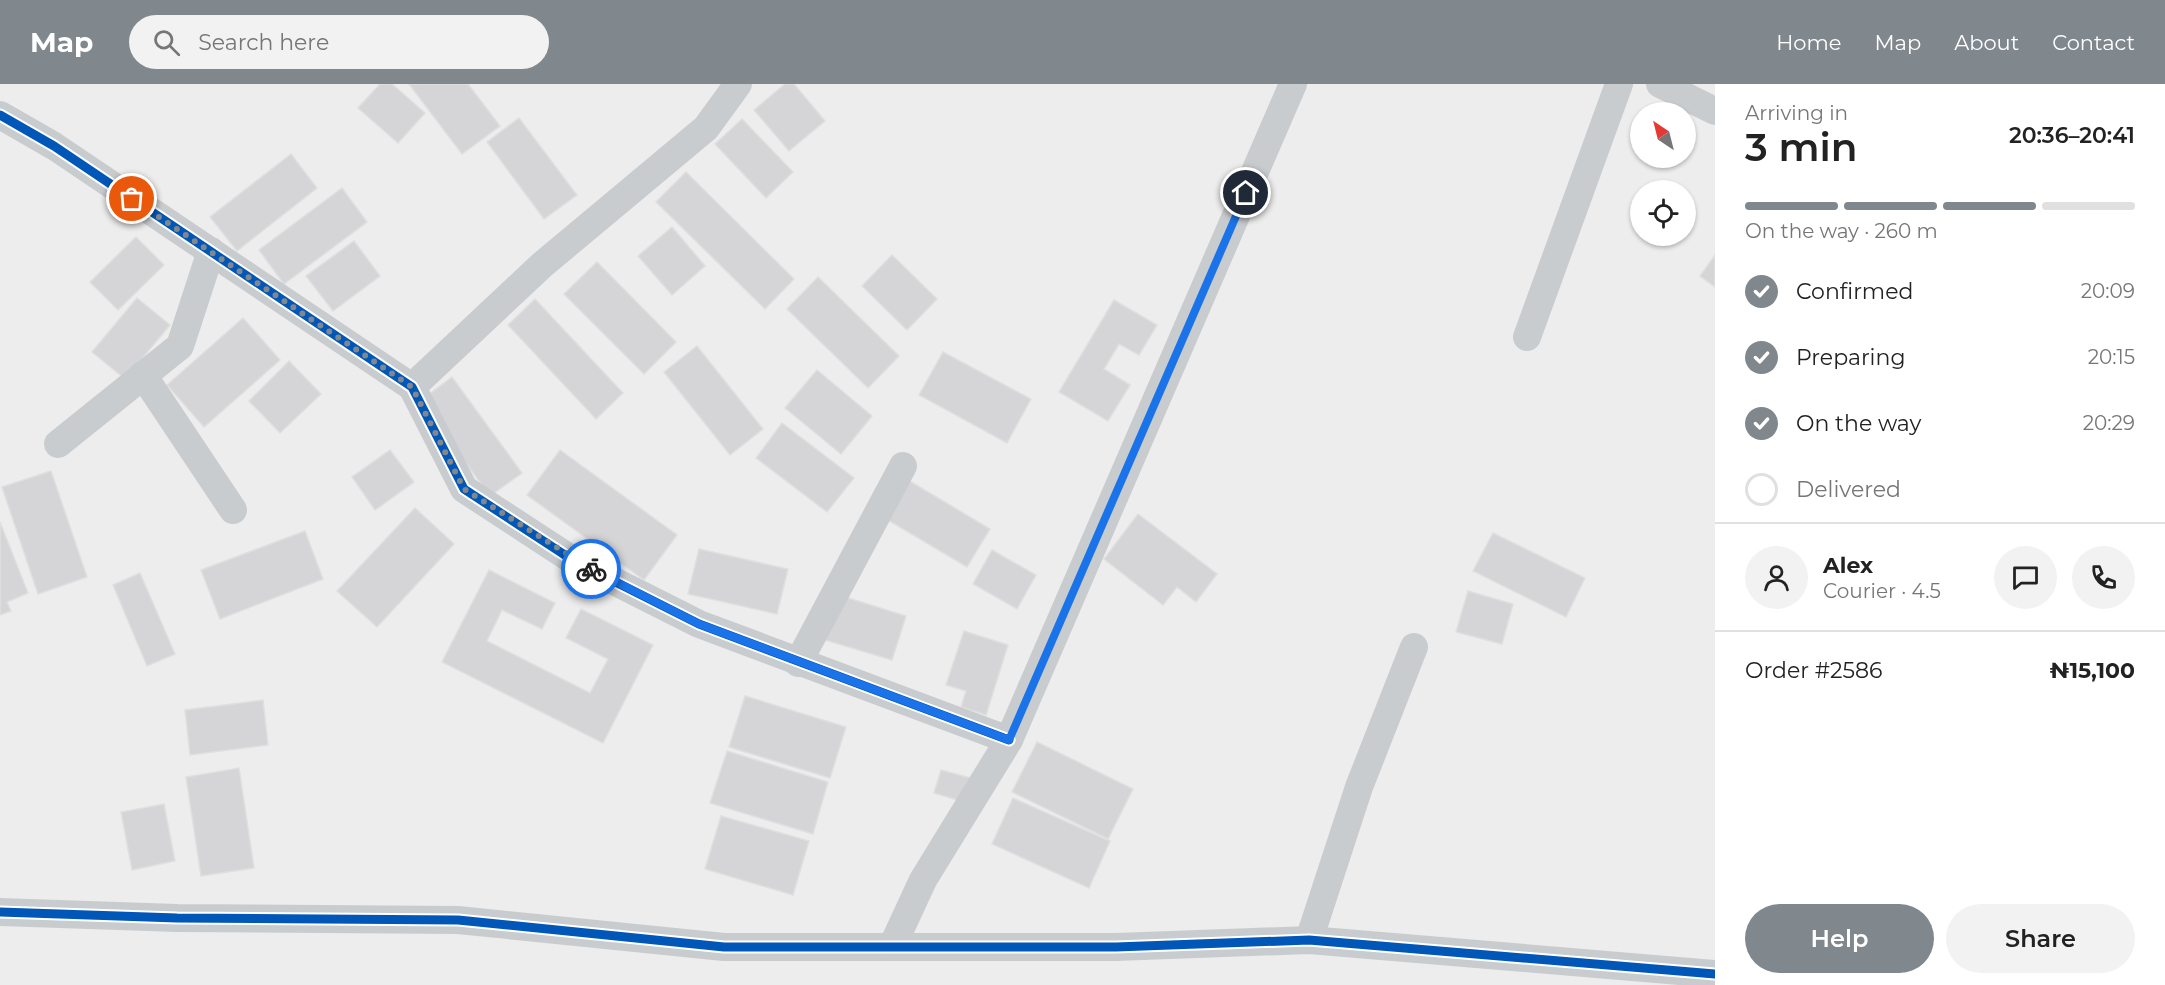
<!DOCTYPE html>
<meta charset="utf-8">
<style>
body{margin:0;font-family:Montserrat,sans-serif;background:#f2f2f2;color:#222;height:100vh;display:flex;flex-direction:column;font-size:22px;white-space:nowrap}
*{box-sizing:border-box;margin:0}
p{font-size:20px;color:#767676}
.icon{flex:none;width:33px;height:33px;fill:none;stroke:currentColor;stroke-width:2;stroke-linecap:round;stroke-linejoin:round}
.map{position:relative;flex:1;overflow:hidden}
.sheet{display:flex;flex-direction:column;background:#fff;width:450px}
.sheet>*{flex:none}
.needle{width:39px;rotate:325deg}
.fabs{position:absolute;left:1630px;top:18px;display:grid;gap:12px}
.fabs a{display:grid;place-items:center;width:66px;height:66px;border-radius:50%;background:#fff;box-shadow:0 2px 4px #0004;font-size:30px}
.pin{position:absolute;display:grid;place-items:center;width:51px;height:51px;color:#fff;margin:-26px;border:3px solid #fff;border-radius:50%;box-shadow:0 2px 6px #0007}
.courier{position:absolute;display:grid;place-items:center;width:60px;height:60px;margin:-30px;border:4px solid #1a73e8;border-radius:50%;background:#fff;color:#222;box-shadow:0 2px 8px #0007}
.head em{font-style:normal;font-weight:600}
.head div{display:flex;flex-direction:column-reverse}
.head{display:flex;align-items:center;justify-content:space-between;height:102px;padding:0 30px}
h1{font-size:39px;font-weight:600;line-height:45px}
.bar{display:grid;grid-template-columns:repeat(4,1fr);gap:9px 6px;align-content:center;height:72px;padding:0 30px}
.bar i{height:8px;border-radius:4px;background:#e0e0e0}
.bar .active{background:#80878d}
.bar p{grid-column:span 4}
.line{display:flex;align-items:center;gap:15px;padding:0 30px;border-top:2px solid #e0e0e0}
.line div{flex:1}
.round{display:grid;place-items:center;flex:none;width:63px;height:63px;border-radius:32px;background:#f2f2f2}
ol{padding:0 30px;list-style:none}
li{display:flex;align-items:center;gap:18px;height:66px}
li p{margin-inline-start:auto}
li .icon{padding:6px;border-radius:50%;background:#80878d;color:#fff;stroke-width:4}
li:last-child{color:#767676}
li i{width:33px;height:33px;border:3px solid #e0e0e0;border-radius:50%}
.cta{display:flex;gap:12px;margin-top:auto;padding:12px 30px}
.cta a{flex:1;height:69px;border-radius:36px;background:#80878d;color:#fff;font-size:24px;font-weight:600;line-height:69px;text-align:center}
.cta a+a{background:#f2f2f2;color:#222}
header{display:flex;align-items:center;gap:36px;box-sizing:border-box;height:84px;padding:0 30px;background:#80878d;color:#fff}
header strong{font-size:28px}
nav{display:flex;gap:33px;margin-inline-start:auto;font-size:21px}
.search{width:420px;height:54px;background:#f2f2f2;display:flex;align-items:center;gap:15px;box-sizing:border-box;padding:0 21px;border-radius:33px;color:#767676;font-size:22px}
main{display:flex;flex:1;min-height:0}
.map>svg:first-child{display:block}
.building{fill:#d5d5d7;stroke:#dfdfe0;stroke-width:1.5}
.lines{fill:none;stroke-linecap:round;stroke-linejoin:round}
.minor{stroke:#c9ccce;stroke-width:28}
.cycleway-casing{stroke:#fff;stroke-width:13}
.cycleway{stroke:#0057b8;stroke-width:9}
.done{stroke:#80878d;stroke-width:6;stroke-dasharray:0 10.8}
.route{stroke:#1a73e8;stroke-width:8}
</style>
<header>
<strong>Map</strong>
<div class="search"><svg class="icon" aria-label="search" viewBox="0 0 24 24"><circle cx="10" cy="10" r="6"/><path d="M15 15l6 6"/></svg>Search here</div>
<nav><a>Home</a><a>Map</a><a>About</a><a>Contact</a></nav>
</header>
<main>
<div class="map">
<svg width="1715" height="901" viewBox="0 0 1715 901">
<rect width="100%" height="100%" fill="#eeeded"/>
<g class="building">
<polygon points="380,0 392,0 425,29 398,59 358,24"/>
<polygon points="409,0 468,0 500,42 462,70"/>
<polygon points="785,0 794,0 825,37 789,67 754,26"/>
<polygon points="519,34 577,111 544,135 487,58"/>
<polygon points="742,35 793,88 766,114 715,60"/>
<polygon points="291,70 317,104 237,167 210,133"/>
<polygon points="686,88 794,195 765,225 656,118"/>
<polygon points="342,104 367,138 284,200 259,166"/>
<polygon points="672,143 705,182 672,211 638,172"/>
<polygon points="136,153 164,181 118,226 90,198"/>
<polygon points="354,157 380,192 333,227 306,192"/>
<polygon points="892,171 937,215 907,246 862,202"/>
<polygon points="1715,171 1715,203 1700,192"/>
<polygon points="597,178 676,258 644,290 564,210"/>
<polygon points="818,193 899,272 868,304 787,225"/>
<polygon points="137,214 170,241 125,295 92,268"/>
<polygon points="535,215 623,309 596,335 508,241"/>
<polygon points="1114,216 1157,241 1139,271 1119,260 1104,285 1130,301 1108,337 1059,308"/>
<polygon points="243,234 280,276 204,343 167,301"/>
<polygon points="697,262 763,345 730,371 664,288"/>
<polygon points="943,268 1031,315 1007,359 919,311"/>
<polygon points="289,277 321,310 280,349 249,317"/>
<polygon points="817,286 872,332 841,370 785,324"/>
<polygon points="452,293 522,389 490,412 420,317"/>
<polygon points="782,339 854,394 827,428 756,374"/>
<polygon points="390,366 414,398 375,426 352,393"/>
<polygon points="560,366 677,451 644,496 527,411"/>
<polygon points="51,387 87,493 38,510 2,403"/>
<polygon points="903,393 990,445 967,483 881,432"/>
<polygon points="415,424 454,460 377,543 337,507"/>
<polygon points="1138,430 1217,490 1196,518 1177,503 1163,521 1104,475"/>
<polygon points="0,438 28,509 7,518 11,527 0,531"/>
<polygon points="305,447 323,495 220,535 201,486"/>
<polygon points="1493,449 1585,494 1566,533 1473,487"/>
<polygon points="699,465 788,485 777,530 688,510"/>
<polygon points="992,466 1036,491 1017,525 973,500"/>
<polygon points="489,486 555,519 542,545 502,526 487,557 590,609 608,575 566,554 581,525 653,561 603,659 442,578"/>
<polygon points="140,489 175,570 147,582 113,501"/>
<polygon points="1468,507 1513,520 1502,560 1456,548"/>
<polygon points="839,511 906,532 892,576 825,556"/>
<polygon points="964,547 1008,561 986,631 961,623 966,607 946,601"/>
<polygon points="745,612 846,643 830,694 729,663"/>
<polygon points="263,616 268,661 190,671 185,626"/>
<polygon points="1037,658 1133,705 1108,755 1012,708"/>
<polygon points="727,667 828,698 813,750 710,719"/>
<polygon points="239,684 254,784 201,792 186,693"/>
<polygon points="941,686 971,694 964,718 934,709"/>
<polygon points="1013,714 1110,757 1089,804 992,760"/>
<polygon points="164,720 175,777 132,786 121,728"/>
<polygon points="721,732 809,757 793,811 705,785"/>
</g>
<g class="lines">
<g class="minor">
<polyline points="1660,0 1715,27"/>
<polyline points="0,31 54,62 412,303 464,405 574,477 699,540 1009,656"/>
<polyline points="1527,253 1619,0"/>
<polyline points="143,291 233,426"/>
<polyline points="412,303 542,181 706,44 738,0"/>
<polyline points="58,360 180,262 211,167"/>
<polyline points="798,579 903,382"/>
<polyline points="0,828 177,834 458,836 724,863 1116,863 1309,856 1715,890"/>
<polyline points="1309,856 1359,703 1414,563"/>
<polyline points="892,863 923,796 1009,656 1293,0"/>
</g>
<defs>
<g id="cycleway">
<polyline points="0,31 54,62 412,303 464,405 574,477 699,540 1009,656"/>
<polyline points="0,828 177,834 458,836 724,863 1116,863 1309,856 1715,890"/>
</g>
</defs>
<use href="#cycleway" class="cycleway-casing"/>
<use href="#cycleway" class="cycleway"/>
</g>
<g class="lines">
<polyline class="done" points="132,115 412,303 464,405 591,485"/>
<polyline class="route" points="591,485 699,540 1009,656 1246,109"/>
</g>
</svg>
<div class="fabs">
<a><svg class="needle" viewBox="-14 -14 28 28"><path d="M0-13l5 13h-10z" fill="#e53935"/><path d="M0 13l5-13h-10z" fill="#767676"/></svg></a>
<a><svg class="icon" aria-label="locate" viewBox="0 0 24 24"><circle cx="12" cy="12" r="6"/><path d="M12 2v4M12 18v4M2 12h4M18 12h4"/></svg></a>
</div>
<div class="pin" style="left:132px;top:115px;background:#ea580c"><svg class="icon" aria-label="bag" viewBox="0 0 24 24"><path d="M5 8h14l-1 12H6zM9 8a3 3 0 0 1 6 0"/></svg></div>
<div class="pin" style="left:1246px;top:109px;background:#1f2937"><svg class="icon" aria-label="home" viewBox="0 0 24 24"><path d="M3 11l9-7 9 7M6 9v11h12V9"/></svg></div>
<div class="courier" style="left:591px;top:485px"><svg class="icon" aria-label="bike" viewBox="0 0 24 24"><circle cx="6" cy="16" r="4"/><circle cx="18" cy="16" r="4"/><path d="M6 16l4-8h5l3 8M10 8l3 8H6M13 5h3"/></svg></div>
</div>
<section class="sheet">
<div class="head"><div><h1>3 min</h1><p>Arriving in</p></div><em>20:36–20:41</em></div>
<div class="bar"><i class="active"></i><i class="active"></i><i class="active"></i><i></i><p>On the way · 260 m</p></div>
<ol>
<li><svg class="icon" aria-label="check" viewBox="0 0 24 24"><path d="M5 12l5 5 9-10"/></svg>Confirmed<p>20:09</p></li>
<li><svg class="icon" aria-label="check" viewBox="0 0 24 24"><path d="M5 12l5 5 9-10"/></svg>Preparing<p>20:15</p></li>
<li><svg class="icon" aria-label="check" viewBox="0 0 24 24"><path d="M5 12l5 5 9-10"/></svg>On the way<p>20:29</p></li>
<li><i></i>Delivered</li>
</ol>
<div class="line" style="height:108px"><a class="round"><svg class="icon" aria-label="person" viewBox="0 0 24 24"><circle cx="12" cy="8" r="4"/><path d="M4 21q1-7 8-7t8 7"/></svg></a><div><b>Alex</b><p>Courier · 4.5</p></div><a class="round"><svg class="icon" aria-label="chat" viewBox="0 0 24 24"><path d="M4 5h16v11H9l-5 4z"/></svg></a><a class="round"><svg class="icon" aria-label="phone" viewBox="0 0 24 24"><path d="M5 4h4l2 5-3 2q2 4 5 5l2-3 5 2v4C11 20 4 13 5 4z"/></svg></a></div>
<div class="line" style="height:78px"><div>Order #2586</div><b>₦15,100</b></div>
<div class="cta"><a>Help</a><a>Share</a></div>
</section>
</main>
